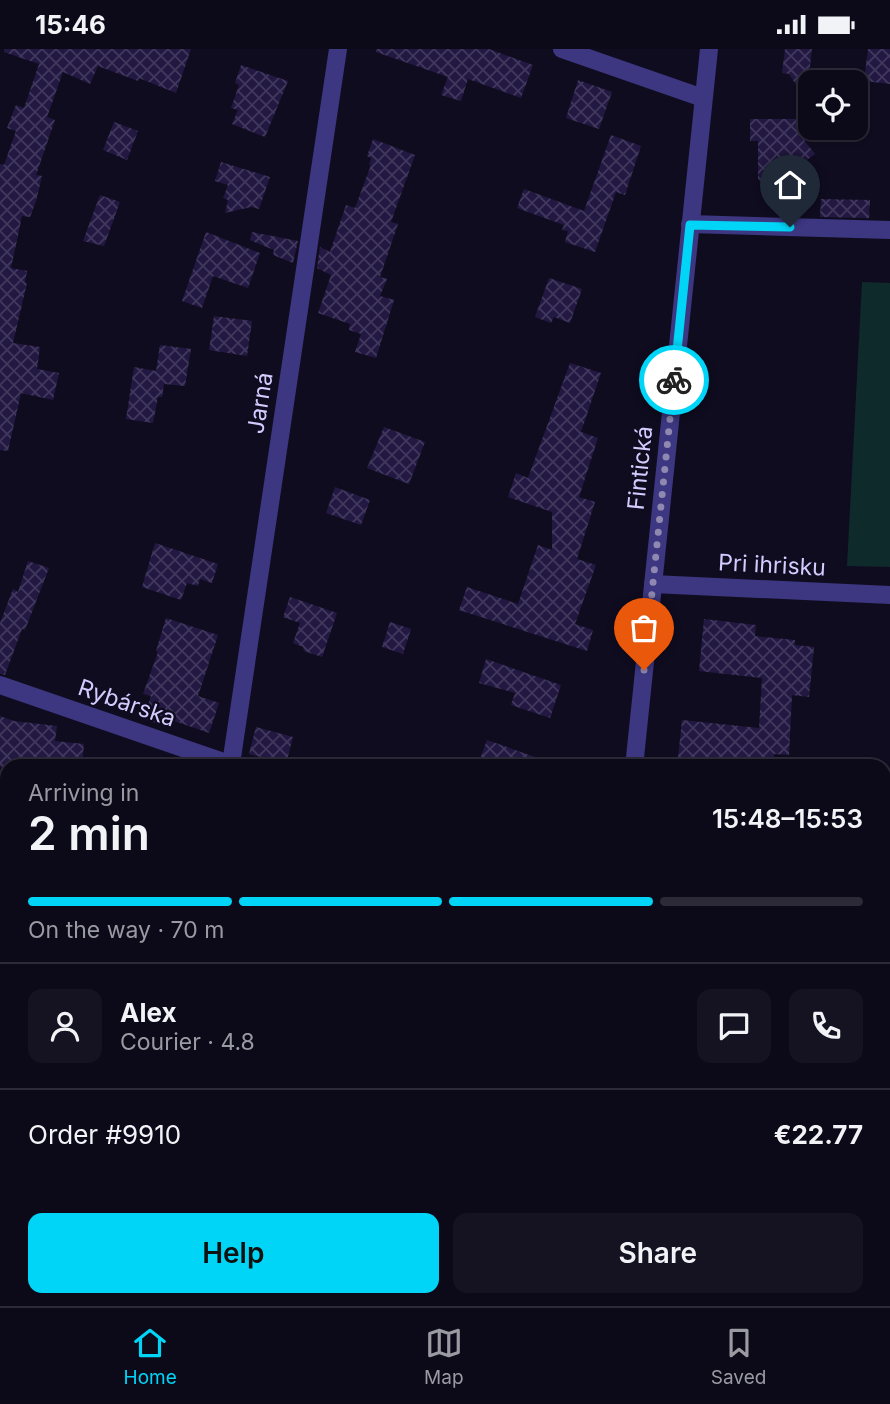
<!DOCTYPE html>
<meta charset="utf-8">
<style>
body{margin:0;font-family:Inter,sans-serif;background:#151221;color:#f1f3f6;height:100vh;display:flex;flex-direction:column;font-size:26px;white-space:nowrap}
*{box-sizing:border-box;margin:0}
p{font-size:23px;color:#9a9aa2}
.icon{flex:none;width:38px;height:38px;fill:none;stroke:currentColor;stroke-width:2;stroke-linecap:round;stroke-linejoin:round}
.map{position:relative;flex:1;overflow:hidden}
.sheet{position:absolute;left:0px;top:710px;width:891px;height:548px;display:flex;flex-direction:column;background:#0c0918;border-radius:21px 21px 0 0;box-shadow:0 2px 5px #0004,0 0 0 2px #2c2a37}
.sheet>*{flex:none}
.controls{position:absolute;left:798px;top:21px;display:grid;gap:14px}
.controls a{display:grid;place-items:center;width:70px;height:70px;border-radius:14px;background:#0c0918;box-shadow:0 2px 5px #0004,0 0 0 2px #2c2a37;font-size:35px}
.pin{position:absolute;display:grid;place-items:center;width:60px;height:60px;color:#fff;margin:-72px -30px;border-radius:50% 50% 50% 0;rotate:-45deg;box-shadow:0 0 7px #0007}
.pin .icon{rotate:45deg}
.courier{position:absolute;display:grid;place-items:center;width:70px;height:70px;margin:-35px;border:5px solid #00d5f7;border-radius:50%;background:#fff;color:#222;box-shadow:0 2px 9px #0007}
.overview em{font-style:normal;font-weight:600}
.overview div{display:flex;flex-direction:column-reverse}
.overview{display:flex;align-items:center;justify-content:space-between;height:119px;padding:0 28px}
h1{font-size:46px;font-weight:600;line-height:52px}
.bar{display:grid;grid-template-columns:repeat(4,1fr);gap:10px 7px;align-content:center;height:84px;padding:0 28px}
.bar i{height:9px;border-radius:5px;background:#2c2a37}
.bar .on{background:#00d5f7}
.bar p{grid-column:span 4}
.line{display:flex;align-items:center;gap:18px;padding:0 28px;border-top:2px solid #2c2a37}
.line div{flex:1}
.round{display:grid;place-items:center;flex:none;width:74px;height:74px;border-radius:14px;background:#151221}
.cta{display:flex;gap:14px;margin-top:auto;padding:14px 28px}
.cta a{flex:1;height:80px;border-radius:14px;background:#00d5f7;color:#111;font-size:28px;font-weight:600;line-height:80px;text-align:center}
.cta a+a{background:#151221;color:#f1f3f6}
.status{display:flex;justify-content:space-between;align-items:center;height:49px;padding:0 35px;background:#0c0918;direction:ltr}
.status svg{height:19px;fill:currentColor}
.dock{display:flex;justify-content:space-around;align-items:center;height:98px;border-top:2px solid #2c2a37;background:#0c0918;font-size:19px;color:#9a9aa2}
.dock a{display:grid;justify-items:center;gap:4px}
.dock .on{color:#00d5f7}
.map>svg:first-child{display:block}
.grass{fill:#0f2a2a}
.building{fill:url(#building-cross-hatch)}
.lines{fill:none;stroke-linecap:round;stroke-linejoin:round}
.minor{stroke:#3c3780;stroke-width:18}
.done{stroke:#8f89b1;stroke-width:7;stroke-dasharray:0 12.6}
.route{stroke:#00d5f7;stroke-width:9}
.labels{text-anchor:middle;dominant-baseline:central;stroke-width:5;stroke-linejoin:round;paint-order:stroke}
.street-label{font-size:23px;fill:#d3ccff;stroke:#100c20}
</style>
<div class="status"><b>15:46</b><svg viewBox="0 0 49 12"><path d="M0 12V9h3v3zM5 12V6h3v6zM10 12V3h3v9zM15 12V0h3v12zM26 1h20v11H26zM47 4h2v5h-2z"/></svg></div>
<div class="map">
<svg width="890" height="1257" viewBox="0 0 890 1257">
<defs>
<pattern id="building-cross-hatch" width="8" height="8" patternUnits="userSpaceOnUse" patternTransform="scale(1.75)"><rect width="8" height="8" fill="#221841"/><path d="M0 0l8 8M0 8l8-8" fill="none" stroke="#41385e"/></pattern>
</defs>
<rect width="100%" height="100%" fill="#100c20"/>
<polygon class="grass" points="862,233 890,234 890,518 847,517"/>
<g class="building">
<polygon points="4,0 191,0 176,44 139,29 138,32 98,17 90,35 63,23 47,68 55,71 36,126 42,127 36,152 30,168 22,167 11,219 27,222 25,233 27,234 13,294 40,298 37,320 59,324 53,351 21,344 8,402 0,401 0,115 4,116 16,82 7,79 16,56 24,59 39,15 4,3"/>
<polygon points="377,0 489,0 533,16 521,49 468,30 461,52 441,46 448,28 376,3"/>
<polygon points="785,0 812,0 806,51 789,25 782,24"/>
<polygon points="868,0 890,0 890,35 864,32"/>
<polygon points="241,16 288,32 265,88 232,75 238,61 231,59 239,36 235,34"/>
<polygon points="578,31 612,43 599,80 566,69"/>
<polygon points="750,70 804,70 804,91 815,105 766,141 758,130 758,92 750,92"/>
<polygon points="114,73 138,82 127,111 103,101"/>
<polygon points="611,86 641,97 625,146 616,143 595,203 565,193 568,182 562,181 564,176 517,159 524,140 584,162"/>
<polygon points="373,90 415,106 391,173 398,175 380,228 387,230 380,247 394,251 376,309 355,303 361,285 349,281 350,275 318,264 331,226 317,219 320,198 330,203 346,156 355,159 371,116 369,116 371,109 367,107"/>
<polygon points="221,113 270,128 259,160 251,158 225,164 228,151 223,149 228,136 215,132"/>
<polygon points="100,146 120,153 104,197 83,192"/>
<polygon points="821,150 870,151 869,169 820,168"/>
<polygon points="206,183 260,204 248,239 213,227 202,259 182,252"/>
<polygon points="252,183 298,192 293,214 273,206 274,201 250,191"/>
<polygon points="549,229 582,240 570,274 554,268 551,274 535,268"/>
<polygon points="214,267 252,272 247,307 209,301"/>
<polygon points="160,296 191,300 185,337 164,335 162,348 158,348 153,374 126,370 134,318 156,322"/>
<polygon points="570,314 601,324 581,383 598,389 579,448 595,453 577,510 596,516 575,575 593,581 587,602 459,561 467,538 518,555 538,496 552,501 552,463 508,448 516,424 528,429"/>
<polygon points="384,378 425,393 409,435 367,419"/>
<polygon points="335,438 370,451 361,476 326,464"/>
<polygon points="155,494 218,515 212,534 200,530 198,537 187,534 181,551 142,538"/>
<polygon points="28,512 49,519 25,581 22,580 5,626 0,625 0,574 13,540 18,543"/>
<polygon points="290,548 337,564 322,608 304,602 303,598 293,594 300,574 283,568"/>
<polygon points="166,569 218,586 198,647 219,654 209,684 163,668 160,675 143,670 151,647 143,645 158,603 156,602"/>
<polygon points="704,570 756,576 755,587 795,591 795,596 814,598 809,648 792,646 789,706 774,705 774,713 735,711 734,718 677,718 682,671 759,679 762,629 699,622"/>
<polygon points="390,573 411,580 403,605 382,598"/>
<polygon points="486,610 561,636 550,669 511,656 515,644 479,634"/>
<polygon points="0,667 14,672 57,677 55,692 84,695 82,718 0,718"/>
<polygon points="256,678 293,688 286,715 249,705"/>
<polygon points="487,691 555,715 554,718 477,718"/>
</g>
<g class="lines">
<g class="minor">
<polyline points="562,0 703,49"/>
<polyline points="690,175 890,181"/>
<polyline points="653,535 890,546"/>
<polyline points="0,636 238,718"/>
<polyline points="231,715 338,0"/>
<polyline points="634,718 709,0"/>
<polyline points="0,1016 7,1017"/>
<polyline points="578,1257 579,1251"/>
</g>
</g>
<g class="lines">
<polyline class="done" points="644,621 674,331"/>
<polyline class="route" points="674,331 690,176 790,178"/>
</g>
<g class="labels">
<g class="street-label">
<text transform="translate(260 354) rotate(-81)">Jarná</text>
<text transform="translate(640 419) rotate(-84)">Fintická</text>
<text transform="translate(772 516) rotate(3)">Pri ihrisku</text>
<text transform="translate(127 654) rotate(19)">Rybárska</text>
</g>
</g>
</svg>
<div class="controls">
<a><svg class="icon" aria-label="locate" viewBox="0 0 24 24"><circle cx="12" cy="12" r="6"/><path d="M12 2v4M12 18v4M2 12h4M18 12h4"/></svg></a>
</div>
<div class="pin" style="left:644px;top:621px;background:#ea580c"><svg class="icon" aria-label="bag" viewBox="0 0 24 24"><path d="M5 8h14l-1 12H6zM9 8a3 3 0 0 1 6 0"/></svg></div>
<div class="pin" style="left:790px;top:178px;background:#1f2937"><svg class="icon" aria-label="home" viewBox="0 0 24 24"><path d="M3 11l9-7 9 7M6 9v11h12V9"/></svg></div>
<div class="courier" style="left:674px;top:331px"><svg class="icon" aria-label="bike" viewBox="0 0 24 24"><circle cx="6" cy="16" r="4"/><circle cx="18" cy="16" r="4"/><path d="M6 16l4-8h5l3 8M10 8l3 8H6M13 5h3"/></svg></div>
<section class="sheet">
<div class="overview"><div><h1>2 min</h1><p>Arriving in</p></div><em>15:48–15:53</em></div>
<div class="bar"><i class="on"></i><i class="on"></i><i class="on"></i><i></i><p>On the way · 70 m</p></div>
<div class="line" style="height:126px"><a class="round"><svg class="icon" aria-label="person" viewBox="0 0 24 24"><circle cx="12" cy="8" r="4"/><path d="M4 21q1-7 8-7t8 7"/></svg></a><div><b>Alex</b><p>Courier · 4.8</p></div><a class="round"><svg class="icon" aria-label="chat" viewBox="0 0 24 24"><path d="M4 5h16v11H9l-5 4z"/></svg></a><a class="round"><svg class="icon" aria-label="phone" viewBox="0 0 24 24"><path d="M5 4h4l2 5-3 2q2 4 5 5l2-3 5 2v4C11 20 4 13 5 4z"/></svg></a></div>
<div class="line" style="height:91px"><div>Order #9910</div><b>€22.77</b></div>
<div class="cta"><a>Help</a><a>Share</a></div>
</section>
</div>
<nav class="dock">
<a class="on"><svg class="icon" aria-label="home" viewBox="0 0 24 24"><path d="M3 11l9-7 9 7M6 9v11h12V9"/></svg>Home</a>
<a><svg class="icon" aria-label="map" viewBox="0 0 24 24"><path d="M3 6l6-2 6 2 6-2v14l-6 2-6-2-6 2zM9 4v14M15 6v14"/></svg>Map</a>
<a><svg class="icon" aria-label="saved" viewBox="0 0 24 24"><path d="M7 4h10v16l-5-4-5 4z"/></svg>Saved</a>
</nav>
